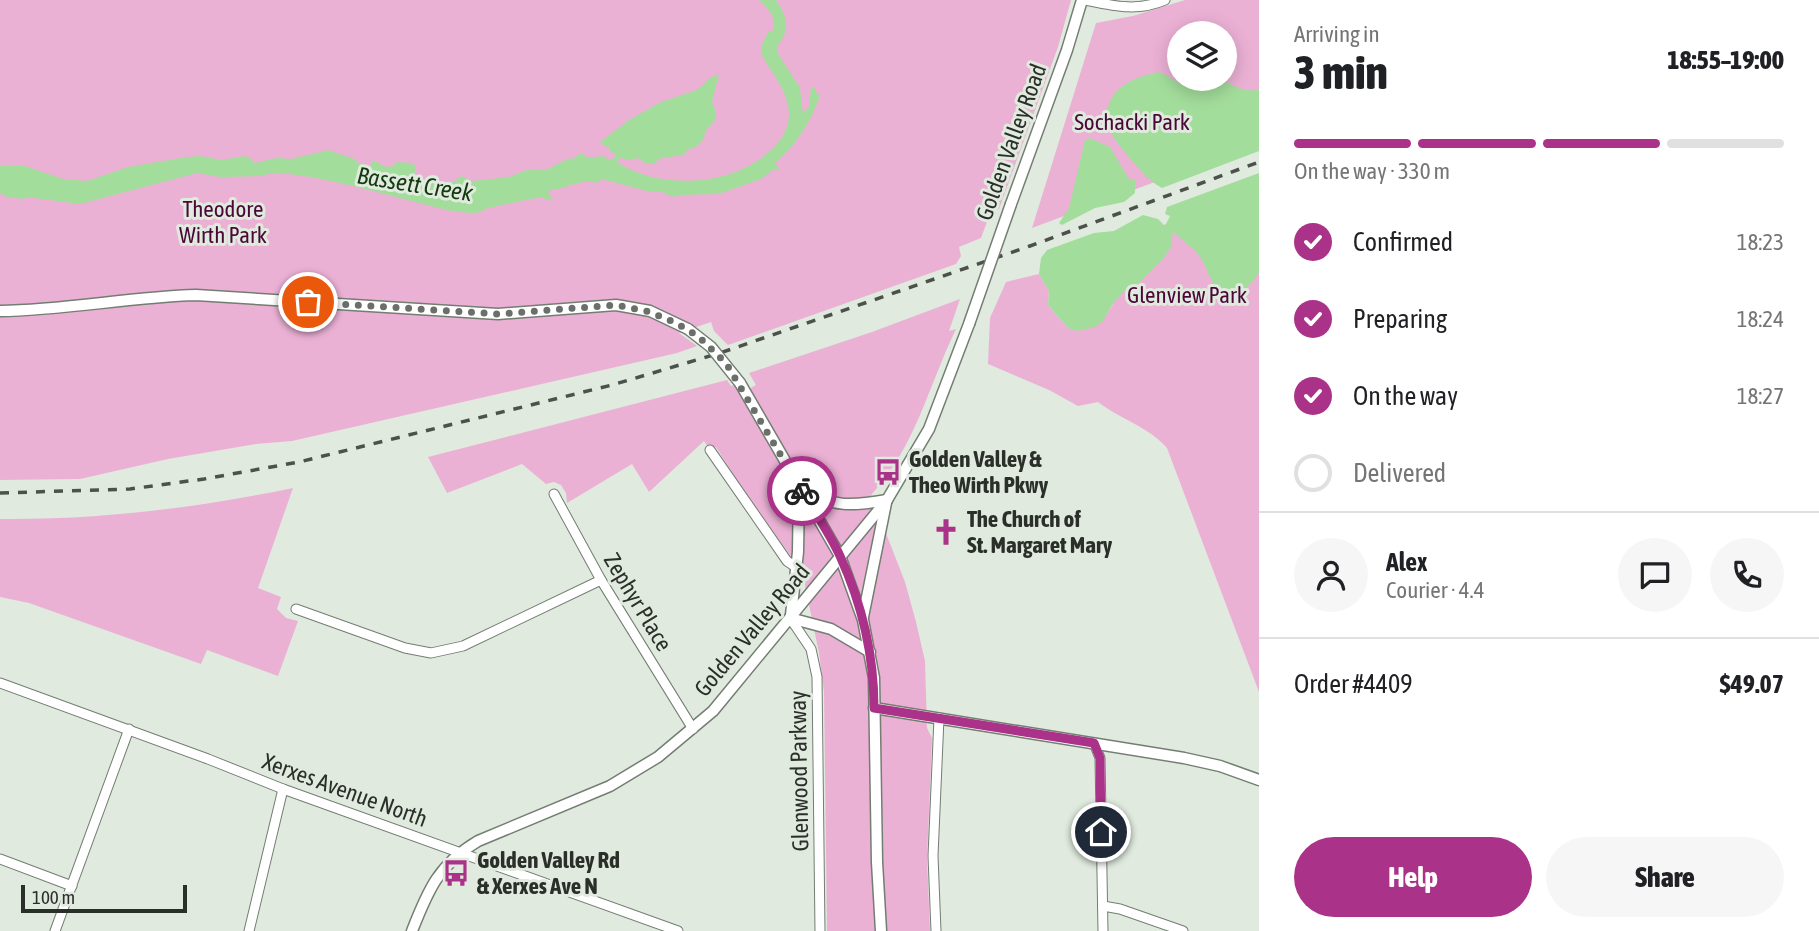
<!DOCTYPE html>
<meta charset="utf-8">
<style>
body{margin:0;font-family:"Asap Condensed",sans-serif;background:#f6f6f6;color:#202124;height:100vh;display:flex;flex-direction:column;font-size:26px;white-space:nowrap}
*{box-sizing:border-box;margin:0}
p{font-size:23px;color:#757577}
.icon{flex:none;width:38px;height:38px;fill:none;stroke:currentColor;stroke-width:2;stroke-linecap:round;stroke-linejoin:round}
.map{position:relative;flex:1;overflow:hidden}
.drawer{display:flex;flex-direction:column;background:#fff;width:560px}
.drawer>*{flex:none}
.buttons{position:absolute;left:1167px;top:21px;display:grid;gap:14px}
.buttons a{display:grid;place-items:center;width:70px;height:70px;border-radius:50%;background:#fff;box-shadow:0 4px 18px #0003;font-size:35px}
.scale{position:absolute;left:21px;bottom:18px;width:166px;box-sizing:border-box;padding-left:7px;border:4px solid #2b2f2a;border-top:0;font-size:19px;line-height:24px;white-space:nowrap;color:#2b2f2a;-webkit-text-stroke:5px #e0eade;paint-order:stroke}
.pin{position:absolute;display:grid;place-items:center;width:60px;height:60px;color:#fff;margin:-30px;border:4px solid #fff;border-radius:50%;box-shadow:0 2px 7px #0007}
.courier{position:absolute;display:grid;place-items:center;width:70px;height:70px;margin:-35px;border:5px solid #aa3288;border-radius:50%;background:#fff;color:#222;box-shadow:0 2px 9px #0007}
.headline em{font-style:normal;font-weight:800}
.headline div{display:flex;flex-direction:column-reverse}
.headline{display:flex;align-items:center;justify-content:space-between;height:119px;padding:0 35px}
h1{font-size:46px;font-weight:800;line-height:52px}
.bar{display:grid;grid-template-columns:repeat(4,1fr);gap:10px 7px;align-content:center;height:84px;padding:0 35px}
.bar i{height:9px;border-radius:5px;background:#e0e0e0}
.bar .active{background:#aa3288}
.bar p{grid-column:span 4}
.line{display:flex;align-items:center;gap:18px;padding:0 35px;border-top:2px solid #e0e0e0}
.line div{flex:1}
.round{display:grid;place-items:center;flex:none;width:74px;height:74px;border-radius:37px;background:#f6f6f6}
ol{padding:0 35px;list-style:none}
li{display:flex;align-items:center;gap:21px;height:77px}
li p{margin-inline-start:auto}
li .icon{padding:7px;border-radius:50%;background:#aa3288;color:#fff;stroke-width:4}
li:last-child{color:#757577}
li i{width:38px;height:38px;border:4px solid #e0e0e0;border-radius:50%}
.action{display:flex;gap:14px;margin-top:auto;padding:14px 35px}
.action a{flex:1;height:80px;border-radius:42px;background:#aa3288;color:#fff;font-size:28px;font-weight:800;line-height:80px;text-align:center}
.action a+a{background:#f6f6f6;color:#202124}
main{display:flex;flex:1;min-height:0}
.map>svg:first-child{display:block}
.green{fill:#ebb1d5;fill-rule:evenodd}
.water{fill:#a3dd9b}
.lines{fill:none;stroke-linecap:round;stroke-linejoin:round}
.minor-casing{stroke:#737d72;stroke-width:11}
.tertiary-casing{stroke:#737d72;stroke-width:13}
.minor{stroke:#fff;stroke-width:9}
.tertiary{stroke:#fff;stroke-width:10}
.rail{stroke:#4c514b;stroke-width:3.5;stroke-dasharray:9 9;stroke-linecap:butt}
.tertiary-bridge-casing{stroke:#737d72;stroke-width:13;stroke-linecap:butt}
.tertiary-bridge{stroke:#fff;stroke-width:10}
.done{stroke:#6a7069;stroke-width:7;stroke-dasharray:0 12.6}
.route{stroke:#aa3288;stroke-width:9}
.labels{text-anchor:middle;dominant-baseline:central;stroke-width:6;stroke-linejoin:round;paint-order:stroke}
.park-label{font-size:23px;fill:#4a0738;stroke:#e0eade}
.street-label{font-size:23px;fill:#2b2f2a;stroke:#e0eade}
.poi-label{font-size:23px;font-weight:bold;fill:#2b2f2a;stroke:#e0eade;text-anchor:start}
.water-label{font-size:24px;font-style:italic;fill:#133a0f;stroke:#e0eade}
</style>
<main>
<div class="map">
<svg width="1259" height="931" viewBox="0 0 1259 931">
<rect width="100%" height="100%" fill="#e0eade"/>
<g class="green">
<polygon points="0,0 1071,0 1058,47 999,209 991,211 981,238 959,247 961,256 956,264 728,345 714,331 711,322 679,333 697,346 677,353 292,441 256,444 168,459 80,479 0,480"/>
<path d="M1185,0H1259V143L1032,228L1096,23L1133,16ZM1180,33H1225V79H1180Z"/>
<path d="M1259,190V692L1167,448C1149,427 1120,419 1098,402L1078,406L1049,390L988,364L990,318L1006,282L1039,274L1049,291L1048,305L1068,328C1095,330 1099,327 1113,304L1093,251Z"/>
<path d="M960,299L949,331L956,329C928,387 916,446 871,495L905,582L916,622L925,661L927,728L932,738L927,859L930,931H827L824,692L819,653L802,571L746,495L716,447L710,450L704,441L649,492L632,464L567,503L566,493L561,485L554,482L546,484L522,464L447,493L428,457L727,380L731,386L745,382L749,389L756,385L749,373L872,332Z"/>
<path d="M293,488L258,588L281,597L277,609L286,618L298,621L278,676L207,650L201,664L29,603L0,597V519C98,520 196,508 293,488Z"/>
</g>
<g class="water">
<path d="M759,0H776C787,15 791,31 777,46V52L800,88L803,114L809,106L811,87L816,88V93L820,95C812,120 796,146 775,163L780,170H773L761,179L719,194L678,195L674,197L659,191L651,192L602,179L597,183C581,178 566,189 550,190L548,193L553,199L547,200L542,197C525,200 506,204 489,208C483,209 481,213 474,213C467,213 460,212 453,211C419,205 286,163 263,176L220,177L197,173L80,204L26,197L23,199L7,197L0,193V166H25L63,179L87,181L128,167L187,157L200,156L222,160L244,156L250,158L255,163L276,158L291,159L328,150L355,159L358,163L365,164V168L371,165L373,160L386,167L393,166L397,162L412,163L415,166V174L430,182H456L457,179L462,176L472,181L509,177L529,169L546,170L571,157L568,161L582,153L588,158L603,156L609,160L614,158L616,155L610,151V147L604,146L600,142L629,120L661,102L697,90L711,77L719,75L712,102C720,119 715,120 705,132L704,139L696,147L687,150L684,155L661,158L654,164L645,163L638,158L630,160L620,158L617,162C658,189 725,187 764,156C777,146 788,133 789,116C789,90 772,75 761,53V47L768,32L774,30C775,16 769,9 759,0Z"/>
<path d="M1159,72C1171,76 1183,89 1195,88C1204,88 1208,79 1215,79C1225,79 1233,87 1242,89C1247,91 1253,90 1259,90V151L1162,188C1149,181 1142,172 1133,162C1124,151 1108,134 1107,120C1105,88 1134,77 1159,72Z"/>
<polygon points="1090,138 1110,147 1129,179 1135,180 1135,193 1124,202 1095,208 1062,225 1059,223 1069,208 1085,140"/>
<path d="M1259,173V272C1251,287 1232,304 1216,287C1208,277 1206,263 1197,253C1190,245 1180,239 1173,231L1171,247L1163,259L1139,283L1124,291L1112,305L1103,321L1095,327L1077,331L1068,328L1048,305L1049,291L1039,274L1041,258L1047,250L1094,233L1114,231L1143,215L1158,219L1165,226L1170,216L1165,214L1167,207Z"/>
</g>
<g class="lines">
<defs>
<g id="minor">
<path d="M1085,0C1114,6 1137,12 1165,0"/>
<polyline points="710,450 787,561 797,568"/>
<polyline points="554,494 601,580 693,729"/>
<polyline points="296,609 405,648 431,653 463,646 601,580"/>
<polyline points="790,618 811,649 817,677 820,931"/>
<polyline points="0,683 208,759 283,789 678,931"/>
<polyline points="1094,743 1100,758 1103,931"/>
<polyline points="0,859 72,886"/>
<polyline points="1103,906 1120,909 1183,931"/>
<polyline points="55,931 129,729"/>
<polyline points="249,931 283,789"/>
<polyline points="936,931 933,856 939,718"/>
</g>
<g id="tertiary">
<polyline points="1011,204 1067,50 1082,0"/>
<path d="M0,311C66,310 130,297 196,295L498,314L616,305L650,311L688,329"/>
<polyline points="740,383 840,556 863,620 874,678 877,862 881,931"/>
<path d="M803,489C833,508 853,506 887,500"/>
<polyline points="791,615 798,552 799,489"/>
<polyline points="863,617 886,503"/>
<polyline points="790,618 831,629 870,652"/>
<polyline points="874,708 1184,758 1220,766 1259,780"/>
<path d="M412,931C428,890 439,864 478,841L610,786L658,757L713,711L887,500L929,429L969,324"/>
</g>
</defs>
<use href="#minor" class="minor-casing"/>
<use href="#tertiary" class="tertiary-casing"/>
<use href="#minor" class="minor"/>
<use href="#tertiary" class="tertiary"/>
<polyline class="rail" points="0,493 130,489 204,479 299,462 612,385 720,353 1030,246 1259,162"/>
<defs>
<g id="tertiary-bridge">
<polyline points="969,324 1011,204"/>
<polyline points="688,329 711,347 740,383"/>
</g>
</defs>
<use href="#tertiary-bridge" class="tertiary-bridge-casing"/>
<use href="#tertiary-bridge" class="tertiary-bridge"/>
</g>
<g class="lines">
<polyline class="done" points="308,302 498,314 616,305 650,312 676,323 698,336 726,363 802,491"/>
<path class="route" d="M802,491C815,512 830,534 840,556C862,604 874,656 874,708L1094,743L1100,758L1101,832"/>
</g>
<defs>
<symbol id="bus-bare" viewBox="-9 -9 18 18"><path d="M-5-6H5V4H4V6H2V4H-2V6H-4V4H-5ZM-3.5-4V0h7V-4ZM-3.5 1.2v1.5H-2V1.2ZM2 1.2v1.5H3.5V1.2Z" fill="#aa3288" stroke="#e0eade" stroke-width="2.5" paint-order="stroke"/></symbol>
<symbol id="church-bare" viewBox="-9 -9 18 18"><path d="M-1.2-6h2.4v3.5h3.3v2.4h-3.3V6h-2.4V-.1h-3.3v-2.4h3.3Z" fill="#aa3288" stroke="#e0eade" stroke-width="2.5" paint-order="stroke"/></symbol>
</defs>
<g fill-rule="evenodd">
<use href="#bus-bare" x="869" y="453" width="38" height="38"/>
<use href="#church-bare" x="927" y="513" width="38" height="38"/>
<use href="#bus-bare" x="437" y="854" width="38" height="38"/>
</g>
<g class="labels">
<g class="park-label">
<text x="1132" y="122">Sochacki Park</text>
<text x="223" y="209">Theodore<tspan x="223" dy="26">Wirth Park</tspan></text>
<text x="1187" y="295">Glenview Park</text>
</g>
<g class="street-label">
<text transform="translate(1011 142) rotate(-70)">Golden Valley Road</text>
<text transform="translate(638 602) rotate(59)">Zephyr Place</text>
<text transform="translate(752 630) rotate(-50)">Golden Valley Road</text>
<text transform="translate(799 771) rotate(-91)">Glenwood Parkway</text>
<text transform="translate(345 790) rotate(20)">Xerxes Avenue North</text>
</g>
<g class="poi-label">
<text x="909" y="459">Golden Valley &amp;<tspan x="909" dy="26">Theo Wirth Pkwy</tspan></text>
<text x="967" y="519">The Church of<tspan x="967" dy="26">St. Margaret Mary</tspan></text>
<text x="477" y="860">Golden Valley Rd<tspan x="477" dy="26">&amp; Xerxes Ave N</tspan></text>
</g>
<g class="water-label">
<text transform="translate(415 184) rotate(9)">Bassett Creek</text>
</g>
</g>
</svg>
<div class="buttons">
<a><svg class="icon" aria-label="layers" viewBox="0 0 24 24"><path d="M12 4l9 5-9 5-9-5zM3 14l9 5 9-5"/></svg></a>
</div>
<div class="scale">100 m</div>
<div class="pin" style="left:308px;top:302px;background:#ea580c"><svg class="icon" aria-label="bag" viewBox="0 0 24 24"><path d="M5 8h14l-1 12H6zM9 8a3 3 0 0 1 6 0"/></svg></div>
<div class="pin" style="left:1101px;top:832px;background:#1f2937"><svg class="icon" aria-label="home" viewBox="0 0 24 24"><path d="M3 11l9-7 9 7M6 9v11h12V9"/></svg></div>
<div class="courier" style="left:802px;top:491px"><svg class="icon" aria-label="bike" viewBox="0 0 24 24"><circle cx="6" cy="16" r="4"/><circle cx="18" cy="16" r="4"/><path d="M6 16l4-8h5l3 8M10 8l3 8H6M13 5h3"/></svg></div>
</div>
<section class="drawer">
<div class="headline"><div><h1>3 min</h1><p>Arriving in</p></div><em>18:55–19:00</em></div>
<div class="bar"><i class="active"></i><i class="active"></i><i class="active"></i><i></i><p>On the way · 330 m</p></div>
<ol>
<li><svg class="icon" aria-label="check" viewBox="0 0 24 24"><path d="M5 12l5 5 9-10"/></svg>Confirmed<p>18:23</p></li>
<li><svg class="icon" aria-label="check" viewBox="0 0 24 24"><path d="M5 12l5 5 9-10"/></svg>Preparing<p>18:24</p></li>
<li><svg class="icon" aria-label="check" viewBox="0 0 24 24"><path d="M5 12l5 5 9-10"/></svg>On the way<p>18:27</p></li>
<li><i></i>Delivered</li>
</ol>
<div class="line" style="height:126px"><a class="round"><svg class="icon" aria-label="person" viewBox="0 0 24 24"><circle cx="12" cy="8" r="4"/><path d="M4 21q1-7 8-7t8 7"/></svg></a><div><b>Alex</b><p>Courier · 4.4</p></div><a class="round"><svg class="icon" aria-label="chat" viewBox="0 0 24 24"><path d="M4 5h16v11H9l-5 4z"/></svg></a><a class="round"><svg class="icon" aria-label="phone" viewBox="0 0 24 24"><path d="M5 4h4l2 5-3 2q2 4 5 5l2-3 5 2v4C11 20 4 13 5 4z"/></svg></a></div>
<div class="line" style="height:91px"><div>Order #4409</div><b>$49.07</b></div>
<div class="action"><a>Help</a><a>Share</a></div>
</section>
</main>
